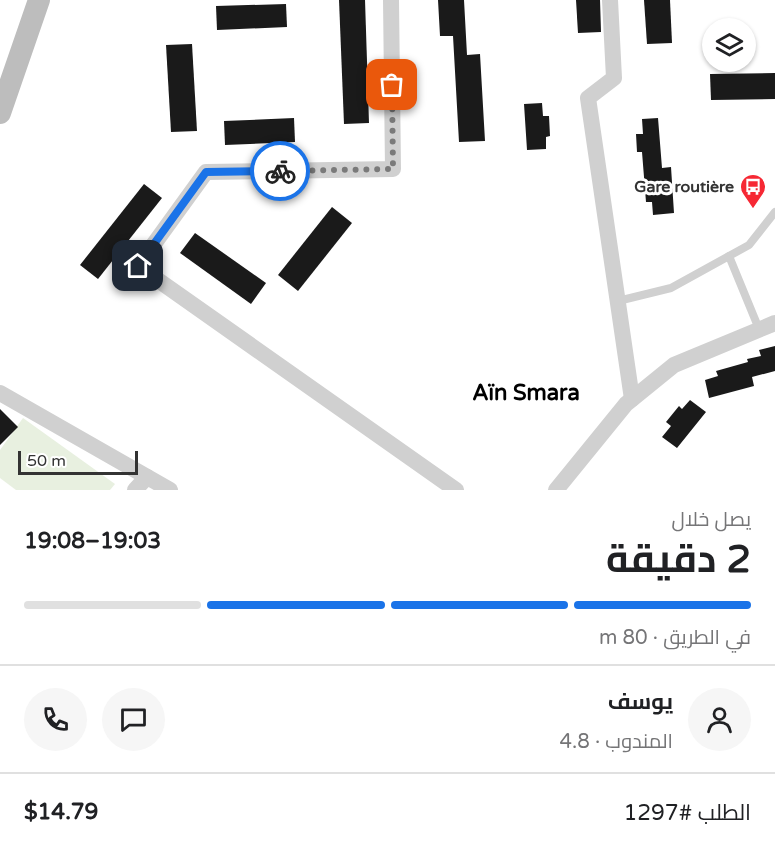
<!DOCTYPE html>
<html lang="ar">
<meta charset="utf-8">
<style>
body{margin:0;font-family:"Varela Round",Cairo,sans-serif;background:#f6f6f6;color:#202124;direction:rtl;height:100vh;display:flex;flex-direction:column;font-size:22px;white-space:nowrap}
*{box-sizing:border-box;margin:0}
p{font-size:20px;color:#757577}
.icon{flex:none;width:33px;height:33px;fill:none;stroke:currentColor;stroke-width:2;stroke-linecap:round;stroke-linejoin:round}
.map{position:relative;height:490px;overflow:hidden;direction:ltr}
.side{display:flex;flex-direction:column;background:#fff;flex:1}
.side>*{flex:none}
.buttons{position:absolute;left:702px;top:18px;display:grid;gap:12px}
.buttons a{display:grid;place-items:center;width:54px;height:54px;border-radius:50%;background:#fff;box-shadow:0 2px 4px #0004;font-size:30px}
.scale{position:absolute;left:18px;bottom:15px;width:120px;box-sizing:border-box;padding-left:6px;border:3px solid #333;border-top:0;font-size:16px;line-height:21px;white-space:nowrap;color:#333;-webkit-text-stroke:4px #fff;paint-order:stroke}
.pin{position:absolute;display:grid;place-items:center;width:51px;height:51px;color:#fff;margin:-26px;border-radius:12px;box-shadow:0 3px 9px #0006}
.courier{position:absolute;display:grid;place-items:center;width:60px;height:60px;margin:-30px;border:4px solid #1a73e8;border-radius:50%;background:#fff;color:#222;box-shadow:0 2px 8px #0007}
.summary em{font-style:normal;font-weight:700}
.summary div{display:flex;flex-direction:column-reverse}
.summary{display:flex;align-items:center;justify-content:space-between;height:102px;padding:0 24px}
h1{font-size:39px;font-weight:700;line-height:45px}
.bar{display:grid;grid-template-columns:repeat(4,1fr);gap:9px 6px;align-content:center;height:72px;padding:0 24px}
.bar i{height:8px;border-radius:4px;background:#e0e0e0}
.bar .on{background:#1a73e8}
.bar p{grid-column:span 4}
.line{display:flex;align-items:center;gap:15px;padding:0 24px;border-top:2px solid #e0e0e0}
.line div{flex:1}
.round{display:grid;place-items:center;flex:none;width:63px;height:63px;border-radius:32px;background:#f6f6f6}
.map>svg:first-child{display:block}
.green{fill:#e8f0e0}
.building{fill:#1a1a1a}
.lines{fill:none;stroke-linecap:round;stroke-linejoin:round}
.lane{stroke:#d0d0d0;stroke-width:8}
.street{stroke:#d0d0d0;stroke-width:16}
.secondary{stroke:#bdbdbd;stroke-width:22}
.done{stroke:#7a7a7a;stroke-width:6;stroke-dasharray:0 10.8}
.route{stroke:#1a73e8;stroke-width:8}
.labels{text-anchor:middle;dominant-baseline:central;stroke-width:6;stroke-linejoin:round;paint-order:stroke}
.poi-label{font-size:16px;font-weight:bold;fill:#333;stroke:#fff;text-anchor:end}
.district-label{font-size:22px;font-weight:bold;fill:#000;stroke:#fff}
</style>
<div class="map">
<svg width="775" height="490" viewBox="0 0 775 490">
<rect width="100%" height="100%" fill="#fff"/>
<polygon class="green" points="23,418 115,484 110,490 16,490 0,478 0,450"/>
<g class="building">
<polygon points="339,0 365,0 369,123 344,124"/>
<polygon points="438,0 464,0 467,55 480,54 485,141 459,142 453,36 440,36"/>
<polygon points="576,0 600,0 601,32 578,33"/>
<polygon points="644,0 670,0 672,43 647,44"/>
<polygon points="286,4 287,27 217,30 216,6"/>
<polygon points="192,44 197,131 171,132 166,45"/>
<polygon points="775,73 775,99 711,100 710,74"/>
<polygon points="542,103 543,116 549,116 550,136 546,137 546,149 527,150 524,104"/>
<polygon points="294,118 295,142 225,145 224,121"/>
<polygon points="658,118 662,168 671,167 674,213 653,215 652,202 646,202 642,152 637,152 636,134 643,134 642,119"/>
<polygon points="144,184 162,198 98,279 80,265"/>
<polygon points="332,207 352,223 298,291 278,275"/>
<polygon points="195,233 266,283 251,304 180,253"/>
<polygon points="775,346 775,371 752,377 754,386 709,398 705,380 718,376 716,371 748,362 747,359 761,356 759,350"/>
<polygon points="690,400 706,412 677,448 662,437 671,426 666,422 679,406 682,409"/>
<polygon points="0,409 18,427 0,445"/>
</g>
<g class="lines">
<g class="lane">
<polyline points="729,256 759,329"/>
<polyline points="618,301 671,288 749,245 775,212"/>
</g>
<g class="street">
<polyline points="391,0 393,169 206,172 138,266 456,490"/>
<polyline points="610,0 614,78 588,98 632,399"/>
<polyline points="0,393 170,490"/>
<polyline points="135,490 147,477"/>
<polyline points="556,490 626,404 674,365 775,323"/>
</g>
<polyline class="secondary" points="0,113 39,0"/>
</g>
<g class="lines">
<polyline class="done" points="280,171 393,169 392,85"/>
<polyline class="route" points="138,266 206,172 280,171"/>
</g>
<defs>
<symbol id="bus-pin" viewBox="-11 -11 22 30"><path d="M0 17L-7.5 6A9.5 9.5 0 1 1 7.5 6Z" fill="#f62834" stroke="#fff"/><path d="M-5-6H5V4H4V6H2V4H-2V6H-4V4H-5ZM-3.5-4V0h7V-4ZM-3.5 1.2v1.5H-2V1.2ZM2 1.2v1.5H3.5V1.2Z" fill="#fff"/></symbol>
</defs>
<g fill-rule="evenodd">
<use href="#bus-pin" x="738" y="172" width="30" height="40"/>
</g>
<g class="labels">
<g class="poi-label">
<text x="734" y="187">Gare routière</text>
</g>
<g class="district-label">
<text x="526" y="393">Aïn Smara</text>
</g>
</g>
</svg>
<div class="buttons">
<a><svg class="icon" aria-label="layers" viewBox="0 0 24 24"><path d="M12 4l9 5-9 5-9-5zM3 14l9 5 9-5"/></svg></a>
</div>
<div class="scale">50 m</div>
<div class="pin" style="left:392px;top:85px;background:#ea580c"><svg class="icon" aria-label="bag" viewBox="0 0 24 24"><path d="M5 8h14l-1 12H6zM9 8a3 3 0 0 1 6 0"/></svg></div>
<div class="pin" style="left:138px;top:266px;background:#1f2937"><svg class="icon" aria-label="home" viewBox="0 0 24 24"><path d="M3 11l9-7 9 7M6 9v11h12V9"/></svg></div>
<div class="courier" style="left:280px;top:171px"><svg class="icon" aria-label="bike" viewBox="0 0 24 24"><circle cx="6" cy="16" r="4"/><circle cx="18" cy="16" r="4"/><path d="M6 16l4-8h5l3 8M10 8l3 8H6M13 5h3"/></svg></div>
</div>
<section class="side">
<div class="summary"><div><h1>2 دقيقة</h1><p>يصل خلال</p></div><em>19:03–19:08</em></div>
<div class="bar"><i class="on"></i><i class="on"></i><i class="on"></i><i></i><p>في الطريق · 80 m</p></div>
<div class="line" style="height:108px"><a class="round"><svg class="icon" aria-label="person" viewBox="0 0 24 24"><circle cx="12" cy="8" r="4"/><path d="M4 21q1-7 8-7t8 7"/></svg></a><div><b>يوسف</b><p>المندوب · 4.8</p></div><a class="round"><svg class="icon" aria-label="chat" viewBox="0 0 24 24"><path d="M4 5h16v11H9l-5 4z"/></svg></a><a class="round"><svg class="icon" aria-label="phone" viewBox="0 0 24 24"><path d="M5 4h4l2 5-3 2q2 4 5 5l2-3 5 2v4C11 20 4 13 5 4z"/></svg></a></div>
<div class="line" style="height:78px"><div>الطلب #1297</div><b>$14.79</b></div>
</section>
